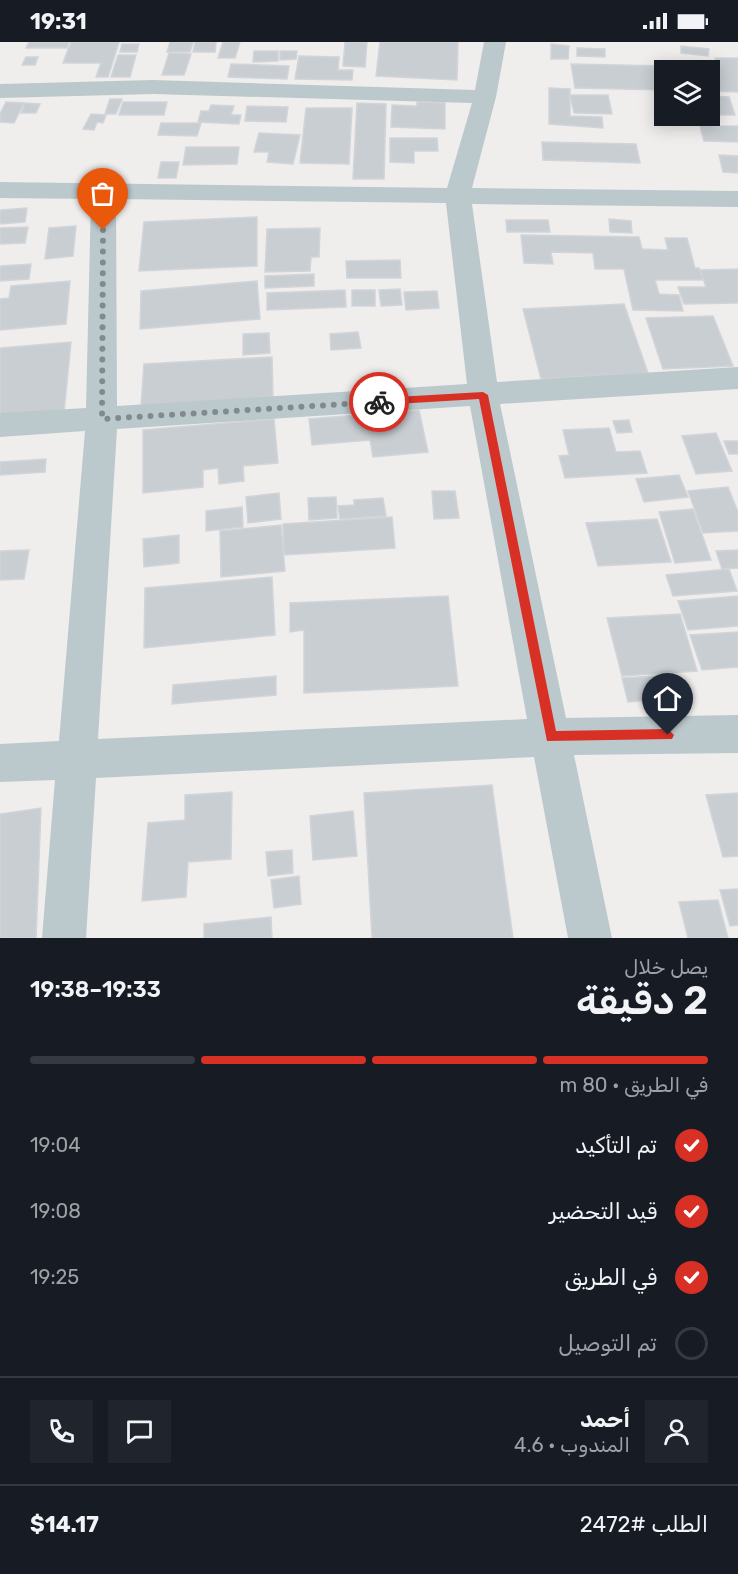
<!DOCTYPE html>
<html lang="ar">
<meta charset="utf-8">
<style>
body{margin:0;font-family:Rubik,Vazirmatn,sans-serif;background:#20242c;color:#f1f3f6;direction:rtl;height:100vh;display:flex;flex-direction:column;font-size:22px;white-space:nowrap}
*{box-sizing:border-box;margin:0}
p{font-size:20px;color:#9ea1a6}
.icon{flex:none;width:33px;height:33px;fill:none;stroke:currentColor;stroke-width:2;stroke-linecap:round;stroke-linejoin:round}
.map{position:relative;height:896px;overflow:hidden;direction:ltr}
.side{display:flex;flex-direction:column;background:#171b24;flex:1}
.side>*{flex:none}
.buttons{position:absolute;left:654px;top:18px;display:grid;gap:12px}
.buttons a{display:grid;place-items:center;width:66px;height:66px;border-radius:0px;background:#171b24;box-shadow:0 3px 15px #0003;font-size:30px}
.pin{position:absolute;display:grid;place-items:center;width:51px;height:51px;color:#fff;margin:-62px -26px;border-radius:50% 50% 50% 0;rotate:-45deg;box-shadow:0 0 6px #0007}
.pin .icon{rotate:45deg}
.courier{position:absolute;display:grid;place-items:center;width:60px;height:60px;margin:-30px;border:4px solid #d93025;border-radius:50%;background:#fff;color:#222;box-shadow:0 2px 8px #0007}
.summary em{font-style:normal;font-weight:600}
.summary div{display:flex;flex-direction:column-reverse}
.summary{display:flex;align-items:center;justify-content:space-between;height:102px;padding:0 30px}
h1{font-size:39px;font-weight:600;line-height:45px}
.bar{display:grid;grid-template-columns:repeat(4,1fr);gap:9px 6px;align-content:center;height:72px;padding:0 30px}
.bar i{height:8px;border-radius:4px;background:#363941}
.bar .selected{background:#d93025}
.bar p{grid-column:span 4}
.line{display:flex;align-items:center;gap:15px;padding:0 30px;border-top:2px solid #363941}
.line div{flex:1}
.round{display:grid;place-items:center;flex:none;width:63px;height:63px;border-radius:0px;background:#20242c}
ol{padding:0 30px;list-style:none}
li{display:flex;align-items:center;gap:18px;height:66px}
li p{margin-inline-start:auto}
li .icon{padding:6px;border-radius:50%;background:#d93025;color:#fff;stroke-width:4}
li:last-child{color:#9ea1a6}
li i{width:33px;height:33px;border:3px solid #363941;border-radius:50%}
.status{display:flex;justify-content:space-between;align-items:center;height:42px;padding:0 30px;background:#171b24;direction:ltr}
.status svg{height:16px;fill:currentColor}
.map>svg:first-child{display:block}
.building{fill:#c9ced2;stroke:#d1d5d9;stroke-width:1.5}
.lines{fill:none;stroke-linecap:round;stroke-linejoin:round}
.minor{fill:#bbc9cc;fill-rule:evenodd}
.route{fill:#d93025}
.done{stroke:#818b8d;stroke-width:6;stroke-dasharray:0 10.8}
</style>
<div class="status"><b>19:31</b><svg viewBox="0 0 49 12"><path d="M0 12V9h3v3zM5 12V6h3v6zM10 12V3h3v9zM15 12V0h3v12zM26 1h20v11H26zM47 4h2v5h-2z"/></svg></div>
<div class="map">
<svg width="738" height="896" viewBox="0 0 738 896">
<rect width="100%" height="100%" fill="#f0eded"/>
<g class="building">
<polygon points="29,0 69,0 67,6 26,6"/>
<polygon points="71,0 119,0 108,35 96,35 101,21 63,21"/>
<polygon points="170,0 193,0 190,10 167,10"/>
<polygon points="195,0 216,0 215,10 193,10"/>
<polygon points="223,0 240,0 235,16 218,16"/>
<polygon points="345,0 367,0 365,25 343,24"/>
<polygon points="380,0 458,0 457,38 376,34"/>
<polygon points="122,2 139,2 137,10 120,10"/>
<polygon points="551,2 569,4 568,17 551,17"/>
<polygon points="681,4 709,7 708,14 681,11"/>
<polygon points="577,6 605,7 605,15 577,14"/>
<polygon points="254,9 278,9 278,19 253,20"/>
<polygon points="280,9 297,9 296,17 280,18"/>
<polygon points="169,11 191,12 184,33 162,33"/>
<polygon points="118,13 136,13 130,35 111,35"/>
<polygon points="299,14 339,15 338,28 353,28 352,38 295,37"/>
<polygon points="26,15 38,15 35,23 22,23"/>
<polygon points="715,16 738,16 738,50 710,49 710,28 664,28 664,48 575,46 571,22 718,25"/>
<polygon points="231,22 289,24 287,37 228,35"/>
<polygon points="549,46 570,47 570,74 602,75 603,86 549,82"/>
<polygon points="570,53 608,53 612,72 574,71"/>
<polygon points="710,54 729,55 735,73 710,73"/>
<polygon points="110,57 122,57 116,72 105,72"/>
<polygon points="6,60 24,61 14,81 0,80 0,72"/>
<polygon points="123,60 167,60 164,73 119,73"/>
<polygon points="417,60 445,61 445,87 391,85 392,63 417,64"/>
<polygon points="25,61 40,62 36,71 21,71"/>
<polygon points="357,61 386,62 384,137 353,137"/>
<polygon points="211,63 234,64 231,73 241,73 239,82 198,80 201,69 209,69"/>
<polygon points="247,64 288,65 286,80 245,79"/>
<polygon points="306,66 352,66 349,122 300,121"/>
<polygon points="91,72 106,73 103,81 97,80 94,88 83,87"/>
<polygon points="161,81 201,81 197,94 158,93"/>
<polygon points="700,84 738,84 738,100 704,99"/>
<polygon points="259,91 300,93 293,122 267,120 269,110 254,110"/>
<polygon points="390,96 437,96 438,109 414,109 414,121 390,120"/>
<polygon points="542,100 636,102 640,121 543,118"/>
<polygon points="186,105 239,105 237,122 183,123"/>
<polygon points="719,113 738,114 738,131 723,130"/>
<polygon points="161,120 179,120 176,136 158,136"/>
<polygon points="27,166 25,180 0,182 0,168"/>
<polygon points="257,175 257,224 139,229 144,180"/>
<polygon points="609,177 631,179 632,191 610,190"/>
<polygon points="506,178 548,178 550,190 507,190"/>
<polygon points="76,184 73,214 45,217 49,186"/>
<polygon points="28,185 25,201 0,202 0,186"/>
<polygon points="320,186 319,215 311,215 310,229 265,230 267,187"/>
<polygon points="521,193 639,195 642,207 668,208 665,196 687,196 695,226 699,226 703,238 655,238 659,252 679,253 683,269 633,268 624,227 595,227 593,211 551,210 553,222 524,221"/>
<polygon points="400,218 401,236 347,236 346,219"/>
<polygon points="31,222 29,237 0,239 0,224"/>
<polygon points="738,227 738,261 684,262 678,245 706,245 700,228"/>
<polygon points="314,232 314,244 265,246 265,234"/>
<polygon points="70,239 66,282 0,288 0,257 9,256 11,244"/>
<polygon points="257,239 260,277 140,287 141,249"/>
<polygon points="400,247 402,263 381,264 379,248"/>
<polygon points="345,248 346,265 267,268 267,251"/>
<rect x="352" y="248" width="23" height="16"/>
<polygon points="437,249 439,266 406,268 404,250"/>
<polygon points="624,262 648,331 541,337 523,267"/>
<polygon points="713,274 733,324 663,327 646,276"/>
<polygon points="358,290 361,306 331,308 330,292"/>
<polygon points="269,291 270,311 243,313 243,292"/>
<polygon points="71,300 64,371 0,376 0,306"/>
<polygon points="272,315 273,356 141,364 144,322"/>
<polygon points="419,368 428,410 373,415 370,398 312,403 309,377"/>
<polygon points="274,377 278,421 243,424 244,439 219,442 218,426 203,428 203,445 143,451 143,388"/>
<polygon points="629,378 632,390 617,391 613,379"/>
<polygon points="609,386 616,410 640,409 647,431 565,436 559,414 569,413 563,388"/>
<polygon points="716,391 732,429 696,432 682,394"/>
<polygon points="724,399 738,399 738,412 729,412"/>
<polygon points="46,417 45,430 0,433 0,420"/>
<polygon points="679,433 688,455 644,460 636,437"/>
<polygon points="728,445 738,470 738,489 703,491 688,449"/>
<polygon points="432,449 455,449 459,476 434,477"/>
<polygon points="279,451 281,477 248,481 246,455"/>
<polygon points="336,455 337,476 309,478 308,456"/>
<polygon points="383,456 386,474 340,477 338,464 354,463 354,458"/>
<polygon points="242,465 243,485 206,489 206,469"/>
<polygon points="693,467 711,518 675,521 659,470"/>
<polygon points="392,475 395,506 284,513 283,482"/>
<polygon points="657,477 671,520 598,524 586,481"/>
<polygon points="281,483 285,529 221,535 220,489"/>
<polygon points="179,493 179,521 144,525 143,497"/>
<polygon points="29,508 24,537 0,538 0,509"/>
<polygon points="738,508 738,526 722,527 716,509"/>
<polygon points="729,527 737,549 673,554 666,533"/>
<polygon points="272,535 275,593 144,606 145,546"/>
<polygon points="448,554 458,644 304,651 304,588 290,590 290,561"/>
<polygon points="738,554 738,584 688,588 678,559"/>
<polygon points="680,572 697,629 622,634 607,576"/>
<polygon points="738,590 738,625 702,628 690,593"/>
<polygon points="276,634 276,653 172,662 173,643"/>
<polygon points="657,634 664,657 628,660 622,636"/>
<polygon points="492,743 513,896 372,896 364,751"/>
<polygon points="232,750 231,817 188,820 186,855 142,859 148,781 185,778 185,753"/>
<polygon points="738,751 738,814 723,815 706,753"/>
<polygon points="41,766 36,896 0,896 0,772"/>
<polygon points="353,769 357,814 313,818 310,774"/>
<polygon points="292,808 293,831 268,834 266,810"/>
<polygon points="299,834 301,862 274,866 271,838"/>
<polygon points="738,847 738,883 730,884 720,848"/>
<polygon points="718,858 728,896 688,896 679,860"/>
<polygon points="271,875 272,896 204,896 204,882"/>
</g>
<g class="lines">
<path class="minor" d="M484,0H506L496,55L472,146L738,149V165L472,162L497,340L738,325V347L500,362L566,676L738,673V711L574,713L612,896H568L534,715L96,736L86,896H42L55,738L0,740V702L59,699L85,389L0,395V371L86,366L91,157L0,156V140L447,146L472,61L153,52L0,56V42L153,38L475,48ZM116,157L446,161L467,342L117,364ZM470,364L527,677L98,697L117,387Z"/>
</g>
<polygon class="route" points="483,350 488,353 556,689 668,687 674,693 672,697 547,699 479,357 379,363 375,360 379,356"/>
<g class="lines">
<polyline class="done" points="103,188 102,377 379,360"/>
</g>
</svg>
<div class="buttons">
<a><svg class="icon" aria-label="layers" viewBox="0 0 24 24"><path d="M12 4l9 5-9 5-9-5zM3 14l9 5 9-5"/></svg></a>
</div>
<div class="pin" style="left:103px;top:188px;background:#ea580c"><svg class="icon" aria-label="bag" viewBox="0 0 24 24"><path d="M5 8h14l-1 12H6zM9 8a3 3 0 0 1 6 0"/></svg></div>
<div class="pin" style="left:668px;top:693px;background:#1f2937"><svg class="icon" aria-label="home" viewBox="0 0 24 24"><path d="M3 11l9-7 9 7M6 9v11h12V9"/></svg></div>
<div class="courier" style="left:379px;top:360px"><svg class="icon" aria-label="bike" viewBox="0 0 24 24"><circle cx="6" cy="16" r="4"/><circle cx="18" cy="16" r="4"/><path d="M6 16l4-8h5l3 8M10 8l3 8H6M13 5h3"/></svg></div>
</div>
<section class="side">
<div class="summary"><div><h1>2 دقيقة</h1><p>يصل خلال</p></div><em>19:33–19:38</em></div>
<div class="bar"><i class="selected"></i><i class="selected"></i><i class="selected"></i><i></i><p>في الطريق · 80 m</p></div>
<ol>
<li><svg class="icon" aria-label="check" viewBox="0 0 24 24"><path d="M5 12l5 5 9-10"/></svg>تم التأكيد<p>19:04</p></li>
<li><svg class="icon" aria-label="check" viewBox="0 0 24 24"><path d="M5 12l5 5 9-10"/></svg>قيد التحضير<p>19:08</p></li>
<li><svg class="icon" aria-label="check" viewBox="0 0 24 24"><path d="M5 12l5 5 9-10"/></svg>في الطريق<p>19:25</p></li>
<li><i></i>تم التوصيل</li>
</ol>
<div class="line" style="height:108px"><a class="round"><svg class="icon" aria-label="person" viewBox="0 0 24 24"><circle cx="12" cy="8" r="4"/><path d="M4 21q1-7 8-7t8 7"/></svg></a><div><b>أحمد</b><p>المندوب · 4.6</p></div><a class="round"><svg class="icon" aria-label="chat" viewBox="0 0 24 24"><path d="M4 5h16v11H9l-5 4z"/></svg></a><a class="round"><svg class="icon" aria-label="phone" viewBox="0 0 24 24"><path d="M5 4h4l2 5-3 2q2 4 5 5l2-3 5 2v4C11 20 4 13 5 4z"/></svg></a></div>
<div class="line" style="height:78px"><div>الطلب #2472</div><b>$14.17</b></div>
</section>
